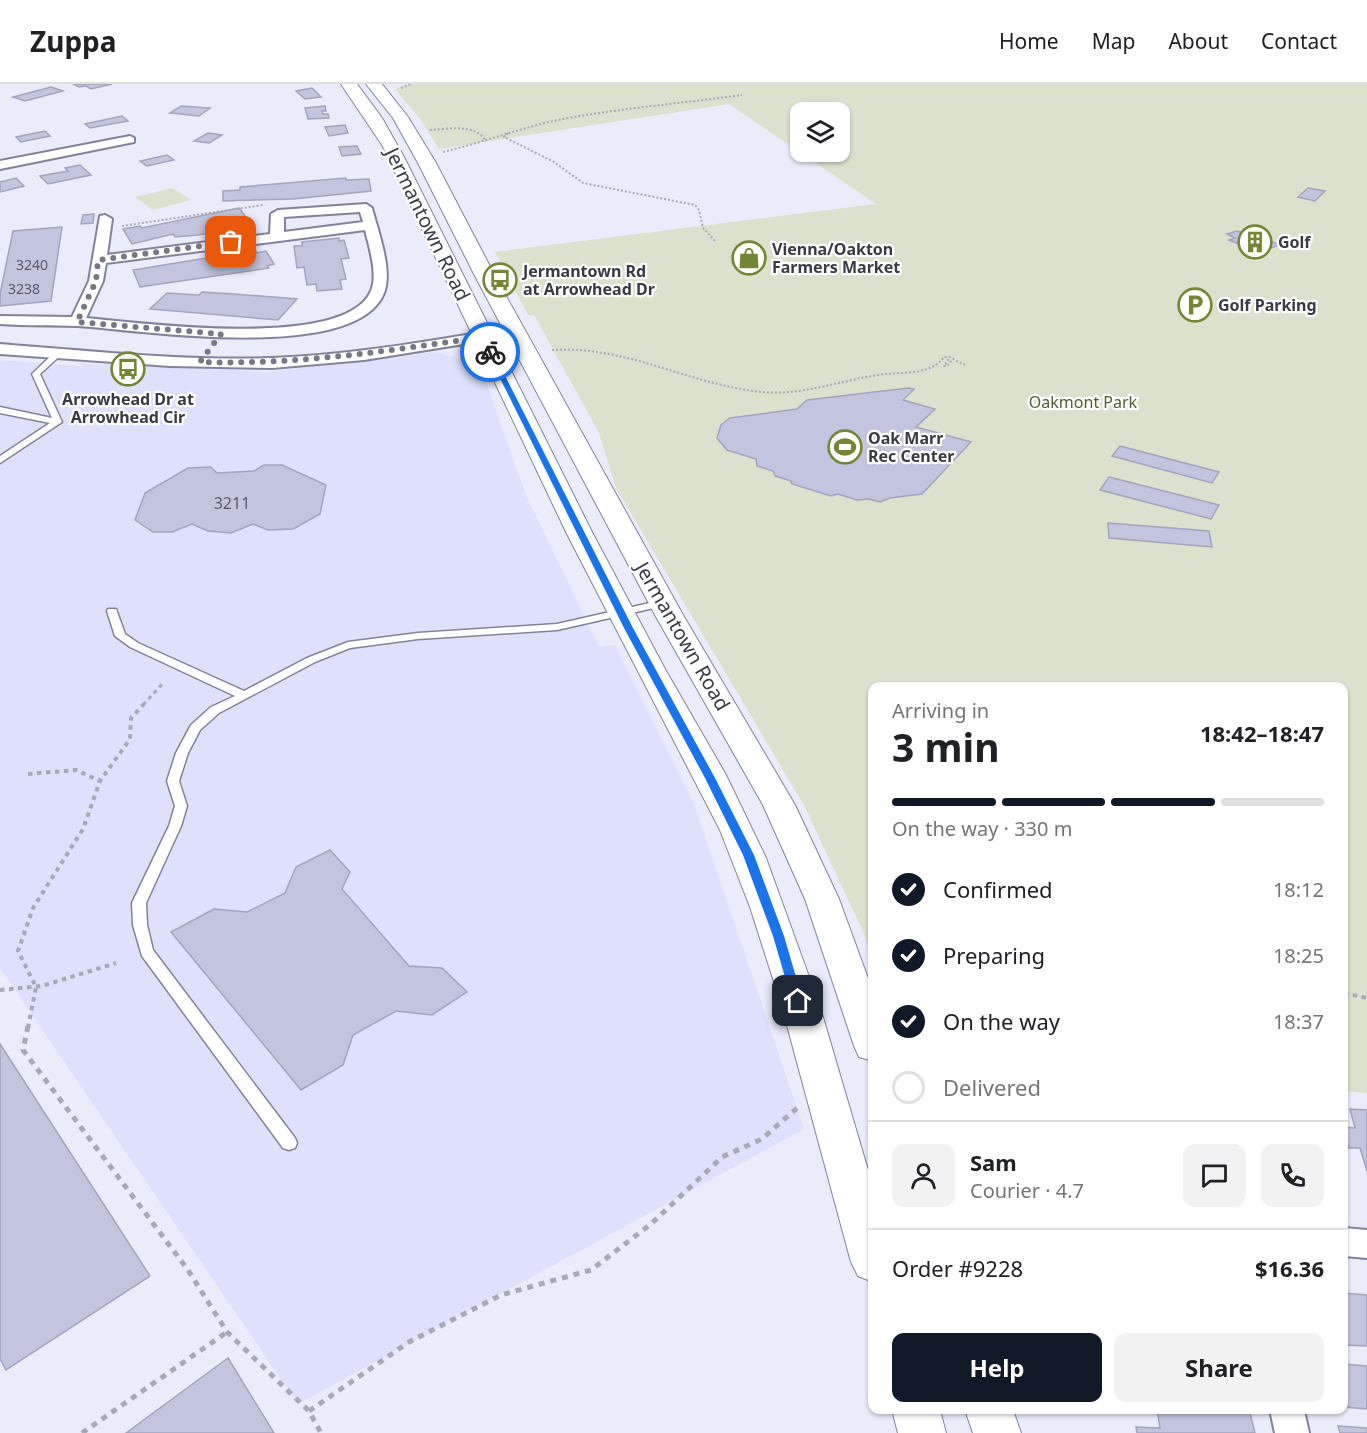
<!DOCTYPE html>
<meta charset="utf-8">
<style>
body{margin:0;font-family:"Noto Sans",sans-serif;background:#f2f2f2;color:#202124;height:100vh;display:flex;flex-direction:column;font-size:22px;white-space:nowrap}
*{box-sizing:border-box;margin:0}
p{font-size:20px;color:#757577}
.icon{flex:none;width:33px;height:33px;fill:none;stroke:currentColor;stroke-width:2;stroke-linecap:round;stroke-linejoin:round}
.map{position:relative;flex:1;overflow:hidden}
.details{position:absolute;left:868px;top:598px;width:480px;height:732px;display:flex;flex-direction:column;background:#fff;border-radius:12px;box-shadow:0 2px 4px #0004}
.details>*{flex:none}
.controls{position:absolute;left:790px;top:18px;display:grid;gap:12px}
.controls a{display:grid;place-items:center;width:60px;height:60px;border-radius:12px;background:#fff;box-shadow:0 2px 4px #0004;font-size:30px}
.pin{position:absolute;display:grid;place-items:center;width:51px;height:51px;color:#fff;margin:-26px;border-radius:12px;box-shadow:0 3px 9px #0006}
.courier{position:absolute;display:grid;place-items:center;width:60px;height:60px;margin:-30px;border:4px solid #1a73e8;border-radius:50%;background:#fff;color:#222;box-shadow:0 2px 8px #0007}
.head em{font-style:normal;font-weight:700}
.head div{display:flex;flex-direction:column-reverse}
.head{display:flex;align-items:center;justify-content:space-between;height:102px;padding:0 24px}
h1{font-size:39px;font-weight:700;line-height:45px}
.bar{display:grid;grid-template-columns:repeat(4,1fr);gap:9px 6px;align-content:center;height:72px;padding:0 24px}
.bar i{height:8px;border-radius:4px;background:#e0e0e0}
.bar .current{background:#111827}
.bar p{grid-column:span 4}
.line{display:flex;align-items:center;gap:15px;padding:0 24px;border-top:2px solid #e0e0e0}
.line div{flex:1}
.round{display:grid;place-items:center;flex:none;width:63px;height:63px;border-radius:12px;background:#f2f2f2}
ol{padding:0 24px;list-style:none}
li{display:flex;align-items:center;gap:18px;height:66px}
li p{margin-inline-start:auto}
li .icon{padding:6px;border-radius:50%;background:#111827;color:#fff;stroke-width:4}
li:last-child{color:#757577}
li i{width:33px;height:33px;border:3px solid #e0e0e0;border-radius:50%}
.primary-button{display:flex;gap:12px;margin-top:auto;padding:12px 24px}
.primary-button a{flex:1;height:69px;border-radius:12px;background:#111827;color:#fff;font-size:24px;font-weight:700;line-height:69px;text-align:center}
.primary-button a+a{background:#f2f2f2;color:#202124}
header{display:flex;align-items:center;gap:36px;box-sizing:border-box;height:84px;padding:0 30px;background:#fff;border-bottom:2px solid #e0e0e0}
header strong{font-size:28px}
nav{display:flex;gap:33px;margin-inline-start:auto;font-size:21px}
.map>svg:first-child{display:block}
.built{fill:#dfe0fb}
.green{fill:#dce1ce;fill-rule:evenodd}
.building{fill:#c3c4dd;stroke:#a3a4bd;stroke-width:1.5}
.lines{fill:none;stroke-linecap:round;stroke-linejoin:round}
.service-casing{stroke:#82839a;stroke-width:3}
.minor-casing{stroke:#82839a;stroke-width:4}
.secondary-casing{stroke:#82839a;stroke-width:2}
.path-far3{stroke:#a8a9b7;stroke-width:2;stroke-dasharray:2 2;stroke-linecap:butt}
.path-far2{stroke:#a8a9b7;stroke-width:3;stroke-dasharray:4 4;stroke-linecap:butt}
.path-far1{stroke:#a8a9b7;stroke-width:4;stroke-dasharray:4.5 4.5;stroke-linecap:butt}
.path{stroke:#a8a9b7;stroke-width:5;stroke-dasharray:6 6;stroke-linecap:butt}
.service{fill:#fff;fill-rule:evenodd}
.minor{fill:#fff;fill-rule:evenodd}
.secondary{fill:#fff;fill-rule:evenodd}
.route{fill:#1a73e8}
.done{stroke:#777884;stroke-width:6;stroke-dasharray:0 10.8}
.labels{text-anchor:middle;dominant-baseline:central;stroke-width:4.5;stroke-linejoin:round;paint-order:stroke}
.far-number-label{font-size:14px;fill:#5c5c6a}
.far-poi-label{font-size:16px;font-weight:bold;fill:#393a44;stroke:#fff;text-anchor:start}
.far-park-label{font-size:16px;fill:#525d2d;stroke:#fff}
.number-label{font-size:16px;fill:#5c5c6a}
.street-label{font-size:20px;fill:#393a44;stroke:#fff}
</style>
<header>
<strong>Zuppa</strong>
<nav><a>Home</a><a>Map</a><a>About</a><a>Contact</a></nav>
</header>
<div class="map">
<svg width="1367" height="1349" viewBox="0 0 1367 1349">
<rect width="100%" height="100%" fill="#eaebfb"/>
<polygon class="built" points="438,268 480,281 525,409 599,563 615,561 694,720 804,1045 298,1320 0,884 0,276 82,282 79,279 270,288"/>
<g class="green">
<path d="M409,0H1367V1009L1344,1007V603H873V875L864,850L805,723L616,404L599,349L534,231H528L495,168L876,120L729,20L439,65L421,36L395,5ZM801,28H840V68H801Z"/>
<polygon points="172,104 191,116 153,126 135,113"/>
</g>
<g class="building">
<polygon points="73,0 112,0 91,5 86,2 79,3"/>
<polygon points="51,3 63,7 25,17 13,13"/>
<polygon points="312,4 321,13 305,15 296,7"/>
<polygon points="181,22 210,24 199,32 170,29"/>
<polygon points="325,22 326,27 322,27 323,30 328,30 329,34 308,35 305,24"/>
<polygon points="122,32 128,37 90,44 85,40"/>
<polygon points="345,41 348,49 329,52 325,43"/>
<polygon points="45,47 50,52 21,58 16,53"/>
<polygon points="208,49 222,51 209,59 194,57"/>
<polygon points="357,62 361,70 342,72 339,63"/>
<polygon points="167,71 174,76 147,82 140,77"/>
<polygon points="80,81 91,91 48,100 40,92 68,87 65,84"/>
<polygon points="16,94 24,102 0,108 0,98"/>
<polygon points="346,94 346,96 369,95 371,107 293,115 223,117 223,107 240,106 240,103"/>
<polygon points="1308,104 1325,107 1315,117 1298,113"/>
<polygon points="239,124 252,141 198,151 175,153 173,150 132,160 123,145 140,142 142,144"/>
<polygon points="94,130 93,139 81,140 83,131"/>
<polygon points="62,143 51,217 0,222 0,210 13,147"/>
<polygon points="1237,147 1246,150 1251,149 1280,161 1259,168 1229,156 1235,154 1227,150"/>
<polygon points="339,154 339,157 344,156 349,174 341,175 346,195 340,196 342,205 317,207 316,200 307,201 304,183 297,184 294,162 302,162 302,158"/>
<polygon points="255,166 257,169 266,167 274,180 267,182 269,184 140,203 133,186"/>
<polygon points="202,208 234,210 297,215 278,236 150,225 167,209 199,211"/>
<polygon points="908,304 914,305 903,316 935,325 916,343 971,358 922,410 890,414 880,418 868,415 857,416 838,410 831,412 792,400 791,397 775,392 773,387 757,382 756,375 727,366 717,354 721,341 730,334 797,325 807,316"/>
<polygon points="1120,362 1219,388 1212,399 1112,372"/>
<polygon points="264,381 282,381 326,401 320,430 293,445 268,446 253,440 231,449 208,447 192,440 172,448 153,448 135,436 145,409 188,384 211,383 217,389 254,387"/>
<polygon points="1109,393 1219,421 1211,435 1100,406"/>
<polygon points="1108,439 1209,447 1212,463 1109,454"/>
<polygon points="330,766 350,788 342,805 409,882 442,884 467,908 432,931 396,927 353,951 343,981 301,1006 171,848 214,825 247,828 285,809 296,783"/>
<polygon points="0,960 150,1192 6,1286 0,1275"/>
<polygon points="1350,1025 1367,1026 1367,1087 1360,1064 1349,1064 1344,1048 1344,1043 1355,1044"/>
<polygon points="1344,1209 1367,1211 1367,1262 1344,1261"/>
<polygon points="228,1274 274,1349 126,1349"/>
<polygon points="1344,1280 1367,1282 1367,1325 1344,1323"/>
<polygon points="1157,1326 1250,1329 1255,1349 1137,1349 1136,1343 1160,1344"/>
<polygon points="1338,1342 1367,1344 1367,1349 1340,1349"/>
</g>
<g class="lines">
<defs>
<g id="service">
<polygon points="56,267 63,269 40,290 62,338 0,379 0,372 50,339 0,329 0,323 52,334 32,290"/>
<polygon points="663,516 668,519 667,521 557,546 418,555 350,564 315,578 219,629 200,646 188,669 179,697 187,722 181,742 146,819 147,841 153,866 295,1054 297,1059 295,1064 289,1066 283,1064 142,872 133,841 132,819 169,742 175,722 167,697 176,669 191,641 211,623 235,612 130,563 115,552 107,527 108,525 116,525 125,550 138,559 244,607 307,574 348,558 418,549 557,540"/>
</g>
<g id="minor">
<polygon points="130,52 134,54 134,58 0,85 0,77"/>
<path d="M366,120L372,124C378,147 393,187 384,209C356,280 139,246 78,242C52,241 26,242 0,240V232L72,233L89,197L100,132L105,131L112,135L107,171L270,150L271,130L278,126ZM360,128L363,138L284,148V133ZM365,146C369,163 379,192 370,209C341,266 142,239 86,234L103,197L106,179Z"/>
<path d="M515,243L520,245L523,248L520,251L364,276L272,284L170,282L0,270V260C90,267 181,277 272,274C354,271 434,256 515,243Z"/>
<polygon points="1344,1144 1367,1146 1367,1174 1344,1172"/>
<polygon points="1270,1326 1304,1326 1309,1349 1275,1349"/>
</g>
<g id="secondary">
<polygon points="341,0 357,0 382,34 403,71 593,450 665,585 726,691 766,774 820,923 873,1103 873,1198 858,1192 851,1178 782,923 750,823 720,746 567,450 382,61"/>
<polygon points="366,0 382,0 408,33 436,79 495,192 683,531 795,721 839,815 873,908 873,977 859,973 854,962 805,815 763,721 655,531 475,192 418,79 393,34"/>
<polygon points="892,1326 940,1326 946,1349 898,1349"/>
<polygon points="965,1326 1013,1326 1021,1349 973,1349"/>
</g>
</defs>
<use href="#service" class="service-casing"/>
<use href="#minor" class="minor-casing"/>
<use href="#secondary" class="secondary-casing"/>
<g class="path-far3">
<polyline points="401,4 411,0"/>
<path d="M430,46C448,45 475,39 486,57"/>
<polyline points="508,49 504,53 554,78 583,99 695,121 699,126 703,144 716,158"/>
<path d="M443,68C485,58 525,42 568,34C625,24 684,19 742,11"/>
<polyline points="122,142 263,121"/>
<path d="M552,266C626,261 690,301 762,308C804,312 844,295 885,290C905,288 931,291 944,273H950L944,282H947L953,275L965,281"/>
</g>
<polyline class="path-far2" points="143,621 163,599"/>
<g class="path-far1">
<polyline points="28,690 76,686 100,697"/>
<polyline points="0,906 42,902 116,879"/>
<polyline points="1344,909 1367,914"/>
<polyline points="28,944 36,903 18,867 33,824 83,745 100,697 130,655 131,634 144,620"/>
</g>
<g class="path">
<polyline points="28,942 23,966 188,1186 227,1248 309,1327 321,1349"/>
<polyline points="309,1327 409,1258 501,1211 591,1186 651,1140 722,1073 762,1055 797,1024"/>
<polyline points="82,1349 227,1248"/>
</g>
<use href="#service" class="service"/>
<use href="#minor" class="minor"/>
<use href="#secondary" class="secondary"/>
</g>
<polygon class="route" points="490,266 493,268 633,544 715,694 754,771 784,852 803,917 802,920 794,920 792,917 773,852 743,771 705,694 624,544 487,268"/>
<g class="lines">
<path class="done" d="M231,158L98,176L96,197L77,238L221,250L200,278C296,281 388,267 483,253L490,268"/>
</g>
<defs>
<symbol id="building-ring" viewBox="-11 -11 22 22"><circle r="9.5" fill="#fff" stroke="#748636" stroke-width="1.5"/><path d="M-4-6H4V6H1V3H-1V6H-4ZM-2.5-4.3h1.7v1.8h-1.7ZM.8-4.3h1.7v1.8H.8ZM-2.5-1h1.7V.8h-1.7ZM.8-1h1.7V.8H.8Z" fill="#748636"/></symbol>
<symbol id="shop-ring" viewBox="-11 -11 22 22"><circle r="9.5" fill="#fff" stroke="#748636" stroke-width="1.5"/><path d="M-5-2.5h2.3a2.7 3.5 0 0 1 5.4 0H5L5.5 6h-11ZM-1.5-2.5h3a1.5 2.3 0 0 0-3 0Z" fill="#748636"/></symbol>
<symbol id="bus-ring" viewBox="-11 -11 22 22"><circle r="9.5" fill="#fff" stroke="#748636" stroke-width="1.5"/><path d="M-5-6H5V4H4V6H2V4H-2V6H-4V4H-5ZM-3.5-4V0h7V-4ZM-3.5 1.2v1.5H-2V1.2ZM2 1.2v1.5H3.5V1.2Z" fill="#748636"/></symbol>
<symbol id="parking-ring" viewBox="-11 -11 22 22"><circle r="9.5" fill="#fff" stroke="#748636" stroke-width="1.5"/><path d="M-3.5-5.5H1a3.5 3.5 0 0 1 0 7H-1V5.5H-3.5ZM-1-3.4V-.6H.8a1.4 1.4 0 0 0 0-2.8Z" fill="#748636"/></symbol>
<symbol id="stadium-ring" viewBox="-11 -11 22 22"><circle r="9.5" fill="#fff" stroke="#748636" stroke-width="1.5"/><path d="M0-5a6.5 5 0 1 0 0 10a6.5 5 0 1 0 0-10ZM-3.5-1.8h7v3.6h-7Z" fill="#748636"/></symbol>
</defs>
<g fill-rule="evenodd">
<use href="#building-ring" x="1236" y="139" width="38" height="38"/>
<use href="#shop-ring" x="730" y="155" width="38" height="38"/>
<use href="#bus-ring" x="481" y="177" width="38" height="38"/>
<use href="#parking-ring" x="1176" y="202" width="38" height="38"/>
<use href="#bus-ring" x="109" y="266" width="38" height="38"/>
<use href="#stadium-ring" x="826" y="344" width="38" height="38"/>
</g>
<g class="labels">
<g class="far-number-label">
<text x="32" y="180">3240</text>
<text x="24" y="204">3238</text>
</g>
<g class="far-poi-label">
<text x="1278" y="158">Golf</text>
<text x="772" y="165">Vienna/Oakton<tspan x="772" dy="18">Farmers Market</tspan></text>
<text x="523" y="187">Jermantown Rd<tspan x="523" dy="18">at Arrowhead Dr</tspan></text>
<text x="1218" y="221">Golf Parking</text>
<text x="128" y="315" text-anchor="middle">Arrowhead Dr at<tspan x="128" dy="18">Arrowhead Cir</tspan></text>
<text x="868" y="354">Oak Marr<tspan x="868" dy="18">Rec Center</tspan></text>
</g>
<g class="far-park-label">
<text x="1083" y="318">Oakmont Park</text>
</g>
<g class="number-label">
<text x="232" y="419">3211</text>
</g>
<g class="street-label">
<text transform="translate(428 140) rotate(64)">Jermantown Road</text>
<text transform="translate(683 552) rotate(60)">Jermantown Road</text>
</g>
</g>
</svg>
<div class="controls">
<a><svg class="icon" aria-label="layers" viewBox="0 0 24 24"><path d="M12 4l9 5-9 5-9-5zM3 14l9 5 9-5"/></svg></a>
</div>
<div class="pin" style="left:231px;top:158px;background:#ea580c"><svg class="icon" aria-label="bag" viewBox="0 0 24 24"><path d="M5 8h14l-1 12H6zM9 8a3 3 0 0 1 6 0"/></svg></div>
<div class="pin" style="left:798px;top:917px;background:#1f2937"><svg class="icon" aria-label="home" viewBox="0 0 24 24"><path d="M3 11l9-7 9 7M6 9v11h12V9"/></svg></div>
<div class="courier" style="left:490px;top:268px"><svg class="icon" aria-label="bike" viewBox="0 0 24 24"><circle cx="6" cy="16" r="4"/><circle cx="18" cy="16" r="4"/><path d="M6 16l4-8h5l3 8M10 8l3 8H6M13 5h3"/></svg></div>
<section class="details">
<div class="head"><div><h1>3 min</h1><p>Arriving in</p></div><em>18:42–18:47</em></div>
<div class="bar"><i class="current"></i><i class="current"></i><i class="current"></i><i></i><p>On the way · 330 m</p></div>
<ol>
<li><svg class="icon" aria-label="check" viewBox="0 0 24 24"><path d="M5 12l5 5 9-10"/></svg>Confirmed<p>18:12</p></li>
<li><svg class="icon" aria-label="check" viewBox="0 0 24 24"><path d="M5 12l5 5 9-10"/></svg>Preparing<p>18:25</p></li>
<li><svg class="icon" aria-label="check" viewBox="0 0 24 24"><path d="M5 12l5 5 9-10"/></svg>On the way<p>18:37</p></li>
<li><i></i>Delivered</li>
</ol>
<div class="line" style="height:108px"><a class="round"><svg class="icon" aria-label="person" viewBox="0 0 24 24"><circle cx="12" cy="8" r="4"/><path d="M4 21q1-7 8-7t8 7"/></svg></a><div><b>Sam</b><p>Courier · 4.7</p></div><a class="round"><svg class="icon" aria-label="chat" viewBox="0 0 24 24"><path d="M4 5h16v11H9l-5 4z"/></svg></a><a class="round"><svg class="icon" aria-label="phone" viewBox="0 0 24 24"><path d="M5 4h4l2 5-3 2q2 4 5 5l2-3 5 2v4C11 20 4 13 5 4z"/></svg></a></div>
<div class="line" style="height:78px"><div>Order #9228</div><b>$16.36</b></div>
<div class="primary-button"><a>Help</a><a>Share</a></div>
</section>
</div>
